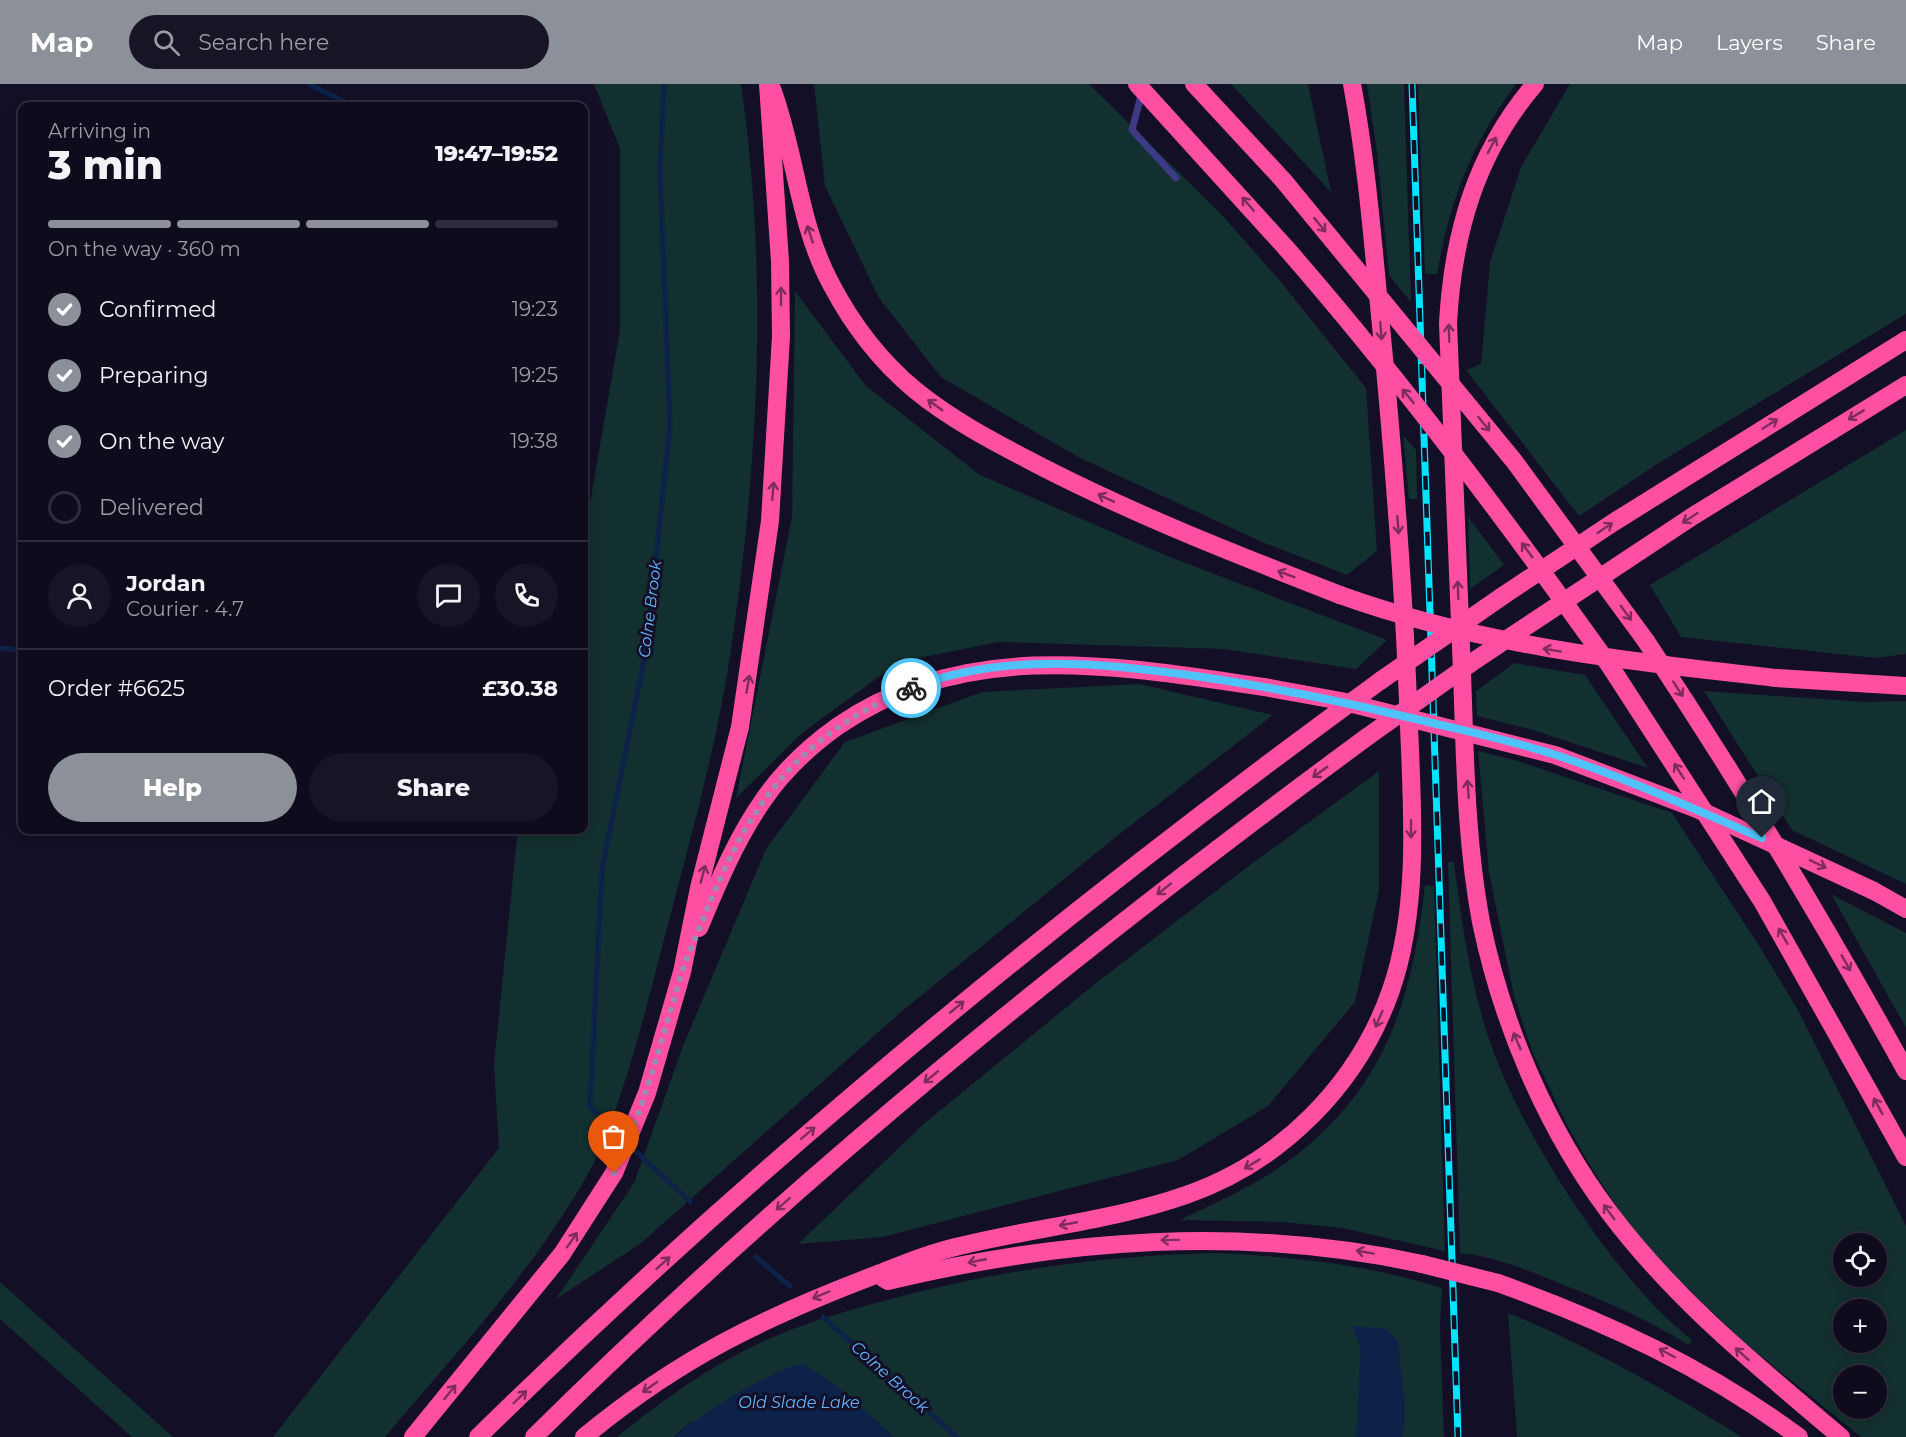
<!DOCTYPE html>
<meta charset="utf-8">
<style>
body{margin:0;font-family:Montserrat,sans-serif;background:#171425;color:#f1f3f6;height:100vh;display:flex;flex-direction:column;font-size:22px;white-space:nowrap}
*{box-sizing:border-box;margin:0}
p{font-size:20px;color:#9b9ba3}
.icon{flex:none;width:33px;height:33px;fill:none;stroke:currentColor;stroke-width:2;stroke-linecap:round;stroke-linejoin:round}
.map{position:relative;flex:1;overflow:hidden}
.details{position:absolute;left:18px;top:18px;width:570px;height:732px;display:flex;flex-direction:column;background:#0e0b1c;border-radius:12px;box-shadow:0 3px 15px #0003,0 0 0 2px #2e2b3b}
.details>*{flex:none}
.tools{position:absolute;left:1833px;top:1149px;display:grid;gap:12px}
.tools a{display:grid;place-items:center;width:54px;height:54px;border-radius:50%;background:#0e0b1c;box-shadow:0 3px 15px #0003,0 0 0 2px #2e2b3b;font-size:30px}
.pin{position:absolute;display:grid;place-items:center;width:51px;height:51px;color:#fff;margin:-62px -26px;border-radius:50% 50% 50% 0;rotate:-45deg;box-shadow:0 0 6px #0007}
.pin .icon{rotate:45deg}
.courier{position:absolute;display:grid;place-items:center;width:60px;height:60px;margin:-30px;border:4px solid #4fc3f7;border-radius:50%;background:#fff;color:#222;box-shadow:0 2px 8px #0007}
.headline em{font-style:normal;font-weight:800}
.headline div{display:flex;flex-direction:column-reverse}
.headline{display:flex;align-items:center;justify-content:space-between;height:102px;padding:0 30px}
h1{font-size:39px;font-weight:800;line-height:45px}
.bar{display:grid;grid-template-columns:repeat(4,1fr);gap:9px 6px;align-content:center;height:72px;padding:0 30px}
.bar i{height:8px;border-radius:4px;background:#2e2b3b}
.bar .selected{background:#8c9099}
.bar p{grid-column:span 4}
.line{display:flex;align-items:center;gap:15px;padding:0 30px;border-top:2px solid #2e2b3b}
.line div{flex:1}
.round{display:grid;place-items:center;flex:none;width:63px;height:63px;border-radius:32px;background:#171425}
ol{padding:0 30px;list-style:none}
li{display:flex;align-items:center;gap:18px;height:66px}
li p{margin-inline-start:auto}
li .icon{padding:6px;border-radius:50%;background:#8c9099;color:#fff;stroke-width:4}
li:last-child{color:#9b9ba3}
li i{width:33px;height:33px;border:3px solid #2e2b3b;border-radius:50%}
.action{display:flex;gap:12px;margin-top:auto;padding:12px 30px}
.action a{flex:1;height:69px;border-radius:36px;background:#8c9099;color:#fff;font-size:24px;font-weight:800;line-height:69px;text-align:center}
.action a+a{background:#171425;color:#f1f3f6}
header{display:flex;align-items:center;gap:36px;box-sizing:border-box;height:84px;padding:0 30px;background:#8c9099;color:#fff}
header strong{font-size:28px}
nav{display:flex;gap:33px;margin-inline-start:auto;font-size:21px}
.search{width:420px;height:54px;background:#171425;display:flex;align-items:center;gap:15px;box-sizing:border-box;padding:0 21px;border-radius:33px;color:#9b9ba3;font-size:22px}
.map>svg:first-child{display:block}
.green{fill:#12302f;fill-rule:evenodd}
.water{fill:#0c2248}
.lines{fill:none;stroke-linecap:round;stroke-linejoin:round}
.stream{stroke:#0c2248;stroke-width:5}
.service{stroke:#3d3a85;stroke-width:7}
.motorway{stroke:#ff4fa3;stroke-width:18}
.rail-casing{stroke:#00e5ff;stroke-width:7}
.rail{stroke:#130f26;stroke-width:4.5;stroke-dasharray:14;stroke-linecap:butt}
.motorway-bridge{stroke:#ff4fa3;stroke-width:18}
.oneway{stroke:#7d2c5e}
.done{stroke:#948fb3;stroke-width:6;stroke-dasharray:0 10.8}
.route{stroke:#4fc3f7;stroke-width:8}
.labels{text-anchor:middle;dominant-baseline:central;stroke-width:6;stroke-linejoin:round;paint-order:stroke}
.water-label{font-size:16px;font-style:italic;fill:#62b6ff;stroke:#130f26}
</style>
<header>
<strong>Map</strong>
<div class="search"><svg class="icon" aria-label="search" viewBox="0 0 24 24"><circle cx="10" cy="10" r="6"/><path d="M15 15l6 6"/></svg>Search here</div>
<nav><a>Map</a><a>Layers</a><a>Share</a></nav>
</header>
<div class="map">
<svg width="1906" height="1353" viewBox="0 0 1906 1353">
<rect width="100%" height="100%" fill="#130f26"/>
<g class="green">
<path d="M594,0H741C769,192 758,388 729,579C714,672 688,764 664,855C650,909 637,963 619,1015C614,1031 610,1048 602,1063C548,1172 462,1261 385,1353H273L499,1064L494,980L517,753L519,746H584V454L620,246V65Z"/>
<polygon points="814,0 1089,0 1222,131 1281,198 1366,304 1377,467 1347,491 1262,458 1078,373 941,293 879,214 825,102"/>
<polygon points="1231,0 1308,0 1331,108"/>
<polygon points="1367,0 1404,0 1411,218 1389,191 1377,68"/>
<path d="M1418,0H1516C1471,61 1450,116 1437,190H1425Z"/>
<polygon points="1570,0 1906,0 1906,230 1657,380 1579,432 1466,286 1481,280 1490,178 1521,83"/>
<polygon points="795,207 865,301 980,391 1165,471 1387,556 1356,585 1224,565 998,558 899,578 802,649 736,714 792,433"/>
<polygon points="1906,346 1906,570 1875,574 1681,553 1650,501"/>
<polygon points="1403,351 1416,366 1417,415 1409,415"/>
<polygon points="1468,433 1504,481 1470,505"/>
<polygon points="1514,579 1585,591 1648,684 1533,646 1477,632 1476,607"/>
<polygon points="1139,600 1273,631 1112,756 901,928 640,1160 556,1215 634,1099 683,962 766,765 845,658 982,608"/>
<polygon points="1704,607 1866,618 1906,617 1906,800 1792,746"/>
<path d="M1478,667L1518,677L1672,729L1758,860L1798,926L1906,1142V1353H1861L1740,1255L1657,1175L1623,1132L1594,1088L1568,1043L1532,967L1514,912L1489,789ZM1844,1160H1876V1192H1844ZM1844,1226H1876V1258H1844ZM1844,1292H1876V1324H1844Z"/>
<polygon points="1379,687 1379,806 1355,918 1268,1022 1178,1076 883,1153 798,1160 926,1038 1096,899 1246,784"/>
<path d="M1448,778H1454C1461,836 1470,896 1488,952C1518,1045 1614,1196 1692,1256L1689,1261C1648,1236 1606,1217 1561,1200C1528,1186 1496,1173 1460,1169Z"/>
<path d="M1425,801L1434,802L1445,1167L1342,1144L1283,1138L1180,1136C1221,1116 1263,1098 1299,1069C1388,998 1413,910 1425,801Z"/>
<polygon points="1831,810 1906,849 1906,944"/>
<path d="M1219,1169C1295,1173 1370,1181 1442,1204L1440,1243L1444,1353H894L875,1336L691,1338L673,1353H617C666,1313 720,1275 778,1251C814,1236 853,1225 891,1215C999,1186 1107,1171 1219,1169Z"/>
<polygon points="0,1198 173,1353 132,1353 0,1235"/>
<path d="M1508,1229C1590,1262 1666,1307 1742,1353H1517Z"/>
</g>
<g class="water">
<polygon points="1352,1242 1386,1245 1398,1257 1405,1322 1403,1353 1356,1353 1361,1266"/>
<path d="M802,1280C842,1301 861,1324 894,1353H673C702,1330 766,1287 802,1280Z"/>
</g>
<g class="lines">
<g class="stream">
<polyline points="309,0 353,22"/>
<polyline points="0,564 22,566"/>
<polyline points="606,1040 590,1022 602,785 646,567 670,342 660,86 664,0"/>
<polyline points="636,1068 690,1117"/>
<polyline points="756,1173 790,1202"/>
<polyline points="823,1233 957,1353"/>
</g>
<polyline class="service" points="1142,8 1132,46 1176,94"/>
<g class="motorway">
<polyline points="1137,0 1286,164"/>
<polyline points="1194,0 1283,96"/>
<path d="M1535,0C1476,69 1453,149 1448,239C1453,347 1456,455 1461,563C1465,654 1464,748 1481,838C1502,939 1546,1044 1609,1128C1676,1217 1757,1282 1841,1353"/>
<path d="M772,5C796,69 798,139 831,200C852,240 880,277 915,306C954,338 1000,361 1044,384C1140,433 1240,472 1340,511"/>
<polyline points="1504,511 1614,438 1906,256"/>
<path d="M1646,557C1739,697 1825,840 1906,987"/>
<polyline points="1477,575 1693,432 1906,301"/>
<polyline points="1610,582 1762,817 1906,1073"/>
<polyline points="1776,594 1906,602"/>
<polyline points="1874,807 1906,825"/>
<path d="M699,844C718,799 736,755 764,715C784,686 810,662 838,642C966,553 1120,582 1264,603"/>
<path d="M883,1194L888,1197C1064,1155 1243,1141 1422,1180"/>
<path d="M1498,1199C1607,1238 1706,1284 1799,1353"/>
<polyline points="413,1353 562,1170 614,1089 647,1009 682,888 699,804 740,643 770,437 781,252 780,178 768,0"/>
<path d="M478,1353C759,1077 1063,828 1380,597"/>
<path d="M534,1353C792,1097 1075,868 1367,653"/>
<path d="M584,1353C678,1275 764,1233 878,1190C901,1181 924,1171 948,1165C1027,1144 1109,1138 1186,1111C1281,1078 1358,1001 1391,906C1422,817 1411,709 1408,617C1403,492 1393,367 1381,242C1373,161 1367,80 1352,0"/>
</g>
<defs>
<polyline id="rail" points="1412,0 1458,1353"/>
</defs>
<use href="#rail" class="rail-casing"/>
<use href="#rail" class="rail"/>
<g class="motorway-bridge">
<polyline points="1283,96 1514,377 1646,557"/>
<path d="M1286,164C1402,297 1508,439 1610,582"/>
<path d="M1340,511C1482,562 1628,577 1776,594"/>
<polyline points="1380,597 1504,511"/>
<polyline points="1264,603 1341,617 1555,671 1697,725 1874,807"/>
<polyline points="1367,653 1477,575"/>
<polyline points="1422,1180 1498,1199"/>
</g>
</g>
<defs><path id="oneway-shaft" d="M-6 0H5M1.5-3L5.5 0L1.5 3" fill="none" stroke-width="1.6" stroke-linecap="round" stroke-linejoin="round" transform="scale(1.5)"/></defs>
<g class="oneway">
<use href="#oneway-shaft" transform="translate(1492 61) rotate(-62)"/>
<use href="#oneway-shaft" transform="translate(1248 120) rotate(-131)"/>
<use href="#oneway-shaft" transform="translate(1320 141) rotate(50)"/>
<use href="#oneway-shaft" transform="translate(810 150) rotate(-108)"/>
<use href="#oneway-shaft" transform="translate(781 212) rotate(-90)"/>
<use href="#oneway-shaft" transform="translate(1381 247) rotate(85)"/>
<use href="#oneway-shaft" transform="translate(1449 249) rotate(-92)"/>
<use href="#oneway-shaft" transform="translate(1408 312) rotate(-129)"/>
<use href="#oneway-shaft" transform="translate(935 321) rotate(-144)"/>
<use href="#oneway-shaft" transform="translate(1856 331) rotate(149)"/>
<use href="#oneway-shaft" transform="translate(1484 340) rotate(51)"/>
<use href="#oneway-shaft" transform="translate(1770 340) rotate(-32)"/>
<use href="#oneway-shaft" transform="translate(773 407) rotate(-85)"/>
<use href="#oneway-shaft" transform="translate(1106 414) rotate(-155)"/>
<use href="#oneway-shaft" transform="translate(1690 434) rotate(147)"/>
<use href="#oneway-shaft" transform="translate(1398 441) rotate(85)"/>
<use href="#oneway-shaft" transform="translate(1605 444) rotate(-34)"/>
<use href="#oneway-shaft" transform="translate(1527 466) rotate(-127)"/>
<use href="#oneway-shaft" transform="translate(1286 490) rotate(-159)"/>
<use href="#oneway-shaft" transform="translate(1458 506) rotate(-92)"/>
<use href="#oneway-shaft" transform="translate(1626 529) rotate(54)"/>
<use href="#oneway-shaft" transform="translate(1552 566) rotate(-170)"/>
<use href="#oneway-shaft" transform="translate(748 600) rotate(-80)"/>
<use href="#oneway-shaft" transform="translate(1678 605) rotate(57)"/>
<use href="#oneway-shaft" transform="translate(1679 687) rotate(-123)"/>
<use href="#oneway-shaft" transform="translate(1320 688) rotate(144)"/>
<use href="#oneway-shaft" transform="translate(1468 705) rotate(-94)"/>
<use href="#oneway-shaft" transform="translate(1411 745) rotate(90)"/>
<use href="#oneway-shaft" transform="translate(1818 780) rotate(26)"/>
<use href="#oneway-shaft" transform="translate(703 790) rotate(-75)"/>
<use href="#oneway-shaft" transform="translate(1164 805) rotate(142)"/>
<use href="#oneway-shaft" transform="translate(1783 852) rotate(-120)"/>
<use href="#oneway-shaft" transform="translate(1846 879) rotate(60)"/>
<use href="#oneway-shaft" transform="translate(957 923) rotate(-40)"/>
<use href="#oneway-shaft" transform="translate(1379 935) rotate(113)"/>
<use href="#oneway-shaft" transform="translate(1517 957) rotate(-113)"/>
<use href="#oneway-shaft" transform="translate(931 993) rotate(140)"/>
<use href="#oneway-shaft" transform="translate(1878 1022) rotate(-119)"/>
<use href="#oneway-shaft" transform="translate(808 1049) rotate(-41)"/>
<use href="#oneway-shaft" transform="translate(1252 1080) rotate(149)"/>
<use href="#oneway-shaft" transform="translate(783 1120) rotate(139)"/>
<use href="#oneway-shaft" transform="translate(1609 1128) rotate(-127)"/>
<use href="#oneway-shaft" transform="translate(1068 1140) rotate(169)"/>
<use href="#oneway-shaft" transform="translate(572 1156) rotate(-55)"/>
<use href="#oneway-shaft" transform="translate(1170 1156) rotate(179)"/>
<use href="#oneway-shaft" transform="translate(1365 1168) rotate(-170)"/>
<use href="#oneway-shaft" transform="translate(977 1177) rotate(169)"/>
<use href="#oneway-shaft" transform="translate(663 1179) rotate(-42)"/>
<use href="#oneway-shaft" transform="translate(821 1211) rotate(157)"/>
<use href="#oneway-shaft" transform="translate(1667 1269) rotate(-152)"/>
<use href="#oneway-shaft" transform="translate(1742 1270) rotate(-138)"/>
<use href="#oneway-shaft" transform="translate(650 1303) rotate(145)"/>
<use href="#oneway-shaft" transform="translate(450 1308) rotate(-51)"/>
<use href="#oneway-shaft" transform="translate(520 1313) rotate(-44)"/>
</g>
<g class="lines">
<path class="done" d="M614,1089C644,1025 661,958 681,891C688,869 698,849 706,828C751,716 799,652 911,604"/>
<path class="route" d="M911,604C1004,568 1106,579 1202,593C1271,603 1339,617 1407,633C1456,645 1507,655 1556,671C1626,694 1694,725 1762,754"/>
</g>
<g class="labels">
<g class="water-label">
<text transform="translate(650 525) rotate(-83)">Colne Brook</text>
<text transform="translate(890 1293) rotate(42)">Colne Brook</text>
<text x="799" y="1318">Old Slade Lake</text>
</g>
</g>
</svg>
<div class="tools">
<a><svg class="icon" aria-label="locate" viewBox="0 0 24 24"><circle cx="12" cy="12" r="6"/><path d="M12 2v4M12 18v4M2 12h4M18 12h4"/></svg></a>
<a>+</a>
<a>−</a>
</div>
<div class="pin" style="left:614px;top:1089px;background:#ea580c"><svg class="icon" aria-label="bag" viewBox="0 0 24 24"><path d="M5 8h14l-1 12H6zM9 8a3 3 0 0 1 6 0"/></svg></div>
<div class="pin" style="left:1762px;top:754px;background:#1f2937"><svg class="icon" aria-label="home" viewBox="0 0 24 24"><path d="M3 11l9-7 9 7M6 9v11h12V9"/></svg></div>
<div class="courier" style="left:911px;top:604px"><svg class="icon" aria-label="bike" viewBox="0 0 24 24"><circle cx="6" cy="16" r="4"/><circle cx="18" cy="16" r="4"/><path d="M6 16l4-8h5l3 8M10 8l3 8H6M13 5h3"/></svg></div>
<section class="details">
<div class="headline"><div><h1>3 min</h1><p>Arriving in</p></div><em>19:47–19:52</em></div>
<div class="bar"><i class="selected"></i><i class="selected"></i><i class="selected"></i><i></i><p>On the way · 360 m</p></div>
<ol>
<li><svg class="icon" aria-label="check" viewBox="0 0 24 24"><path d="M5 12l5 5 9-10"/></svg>Confirmed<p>19:23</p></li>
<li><svg class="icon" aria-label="check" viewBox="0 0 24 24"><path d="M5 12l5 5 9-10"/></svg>Preparing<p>19:25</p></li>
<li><svg class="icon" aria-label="check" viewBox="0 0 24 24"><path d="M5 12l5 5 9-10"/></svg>On the way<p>19:38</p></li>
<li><i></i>Delivered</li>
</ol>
<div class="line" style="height:108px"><a class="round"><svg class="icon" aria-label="person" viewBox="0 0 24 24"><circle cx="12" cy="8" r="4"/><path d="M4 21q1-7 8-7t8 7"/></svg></a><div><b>Jordan</b><p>Courier · 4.7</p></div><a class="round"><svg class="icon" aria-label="chat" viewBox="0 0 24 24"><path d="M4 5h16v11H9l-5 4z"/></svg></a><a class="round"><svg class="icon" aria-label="phone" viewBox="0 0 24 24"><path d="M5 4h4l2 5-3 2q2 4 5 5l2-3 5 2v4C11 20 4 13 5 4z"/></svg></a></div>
<div class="line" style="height:78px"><div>Order #6625</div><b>£30.38</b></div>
<div class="action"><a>Help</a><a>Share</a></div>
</section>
</div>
